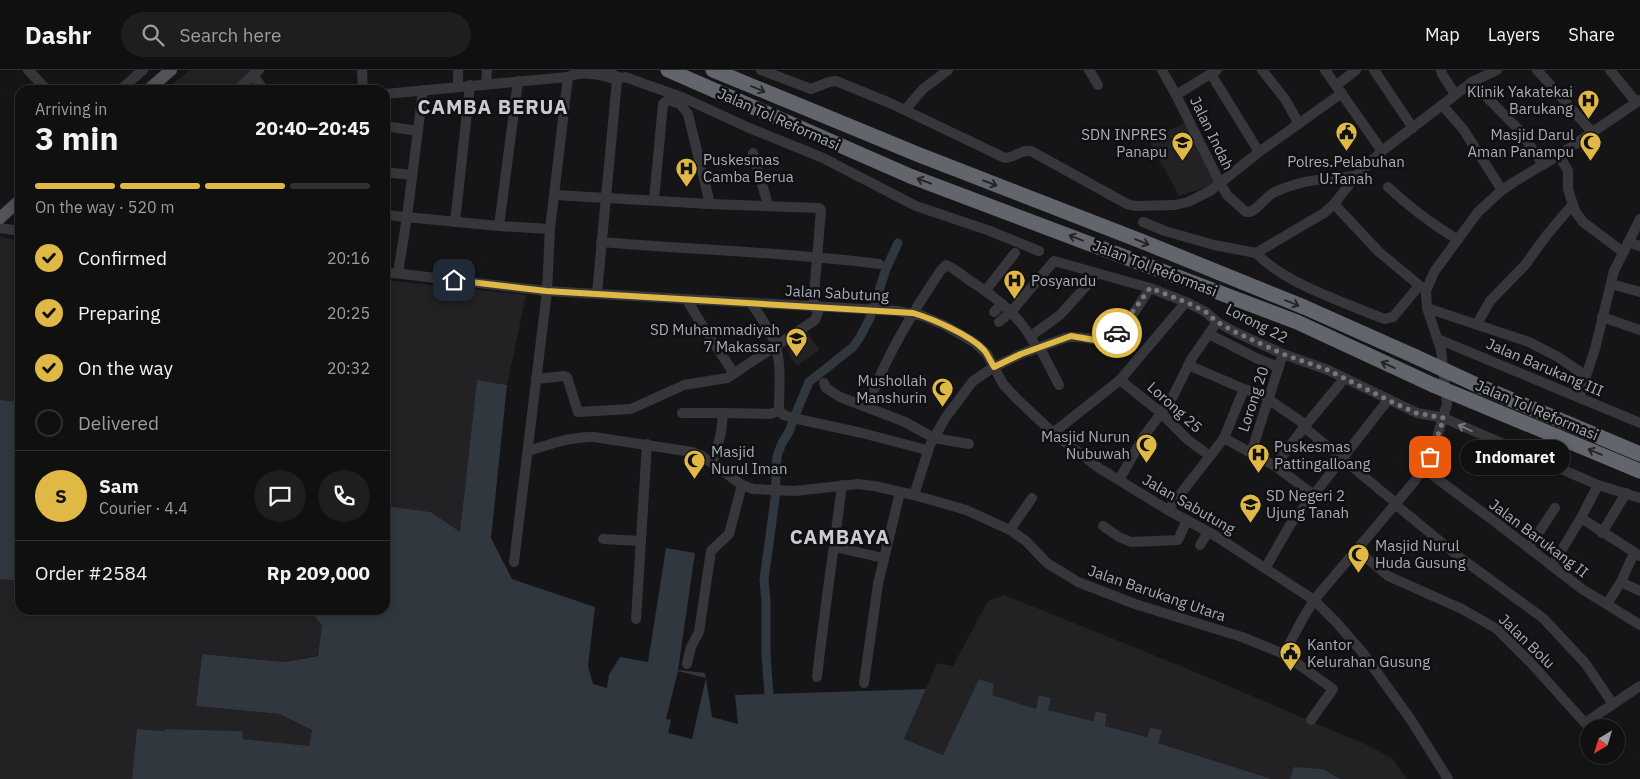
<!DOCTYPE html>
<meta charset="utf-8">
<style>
body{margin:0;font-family:"IBM Plex Sans",sans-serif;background:#1e1e1f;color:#f1f3f6;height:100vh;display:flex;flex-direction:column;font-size:19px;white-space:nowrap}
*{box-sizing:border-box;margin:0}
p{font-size:16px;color:#9c9d9f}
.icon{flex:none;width:28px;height:28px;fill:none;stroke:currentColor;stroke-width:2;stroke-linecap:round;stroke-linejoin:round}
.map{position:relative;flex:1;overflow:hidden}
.panel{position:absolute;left:15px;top:15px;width:375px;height:530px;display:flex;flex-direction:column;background:#101011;border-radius:15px;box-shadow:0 2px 12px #0003,0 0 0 1px #303031}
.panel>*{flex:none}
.needle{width:32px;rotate:218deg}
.tools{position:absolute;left:1580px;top:649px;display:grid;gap:10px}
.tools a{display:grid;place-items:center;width:45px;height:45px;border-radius:50%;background:#101011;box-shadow:0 2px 12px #0003,0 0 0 1px #303031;font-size:25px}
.pin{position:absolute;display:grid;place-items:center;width:42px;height:42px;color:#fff;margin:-21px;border-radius:10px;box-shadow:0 2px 8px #0006}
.courier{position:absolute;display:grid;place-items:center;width:50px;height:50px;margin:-25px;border:4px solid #dfb845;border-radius:50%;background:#fff;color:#222;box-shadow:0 1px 6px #0007}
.bubble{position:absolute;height:35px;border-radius:18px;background:#101011;box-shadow:0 2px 12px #0003,0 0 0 1px #303031;font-size:16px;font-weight:700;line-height:35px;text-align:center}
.head em{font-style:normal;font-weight:700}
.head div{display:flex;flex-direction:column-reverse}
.head{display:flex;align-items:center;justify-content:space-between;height:85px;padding:0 20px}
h1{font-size:32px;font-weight:700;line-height:38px}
.bar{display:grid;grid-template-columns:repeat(4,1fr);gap:8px 5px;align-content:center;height:60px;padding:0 20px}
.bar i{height:6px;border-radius:4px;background:#303031}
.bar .selected{background:#dfb845}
.bar p{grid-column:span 4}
.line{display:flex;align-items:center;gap:12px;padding:0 20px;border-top:1px solid #303031}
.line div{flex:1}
.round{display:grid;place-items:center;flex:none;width:52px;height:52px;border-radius:26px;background:#1e1e1f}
ol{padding:0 20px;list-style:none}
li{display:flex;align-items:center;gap:15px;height:55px}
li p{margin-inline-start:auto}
li .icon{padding:5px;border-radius:50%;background:#dfb845;color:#111;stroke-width:4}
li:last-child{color:#9c9d9f}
li i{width:28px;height:28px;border:2px solid #303031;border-radius:50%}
header{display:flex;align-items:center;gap:30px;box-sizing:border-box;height:70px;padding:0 25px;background:#101011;border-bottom:1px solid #303031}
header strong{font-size:24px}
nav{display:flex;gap:28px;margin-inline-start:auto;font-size:18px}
.search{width:350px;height:45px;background:#1e1e1f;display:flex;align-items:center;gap:12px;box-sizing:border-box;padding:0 18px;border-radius:28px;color:#9c9d9f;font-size:19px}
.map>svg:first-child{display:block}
.built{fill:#222124}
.water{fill:#30373e}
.pier{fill:#151517}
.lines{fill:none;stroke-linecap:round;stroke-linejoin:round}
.canal{stroke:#30373e;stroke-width:9}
.minor{stroke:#37373b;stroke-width:10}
.major{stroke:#53545a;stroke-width:12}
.highway{stroke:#63656c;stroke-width:15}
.highway-bridge{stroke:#63656c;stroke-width:15}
.oneway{stroke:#252528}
.oneway2{stroke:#76777f}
.done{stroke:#75777e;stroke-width:5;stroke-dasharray:0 9}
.route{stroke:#dfb845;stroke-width:6}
.labels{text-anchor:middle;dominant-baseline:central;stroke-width:5;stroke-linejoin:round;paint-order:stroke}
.poi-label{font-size:15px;fill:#a9acb6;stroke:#101012;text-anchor:start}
.street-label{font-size:15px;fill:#a9acb6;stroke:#101012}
.district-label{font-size:20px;font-weight:bold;letter-spacing:1px;fill:#c9cbd2;stroke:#101012}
</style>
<header>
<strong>Dashr</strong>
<div class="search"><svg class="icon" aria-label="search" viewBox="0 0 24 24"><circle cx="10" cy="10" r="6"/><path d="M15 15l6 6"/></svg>Search here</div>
<nav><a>Map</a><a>Layers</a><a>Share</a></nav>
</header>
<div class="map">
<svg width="1640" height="709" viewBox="0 0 1640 709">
<rect width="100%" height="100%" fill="#151517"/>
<g class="built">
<polygon points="190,0 259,0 237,20 165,20"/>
<polygon points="1187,52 1216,114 1179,126 1149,70"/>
<polygon points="0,167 20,170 20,332 0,330"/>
<polygon points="385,210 526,225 507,315 477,310 460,463 431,442 385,436"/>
<polygon points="804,257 819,280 797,296 789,285 788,270"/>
<polygon points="0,509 20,511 20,540 310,541 322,555 319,585 285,592 202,584 196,636 280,644 312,660 309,677 242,669 242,661 165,659 164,661 138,659 132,709 0,709"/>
<polygon points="1004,525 1193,601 1367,675 1393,689 1407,709 1340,709 1323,699 1294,697 1290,709 1272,709 1158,673 1161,660 1147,667 1105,656 1107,644 1096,641 1094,651 1047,640 1051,628 1036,639 991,625 994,614 943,685 904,669 937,593 953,596 988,531"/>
</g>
<g class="water">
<polygon points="477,310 507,315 491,468 512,509 595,537 588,596 593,614 607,618 609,605 620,587 648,592 666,478 695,483 678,600 705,603 712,647 738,654 735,625 926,619 904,669 943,685 979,609 994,614 992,625 1036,639 1039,625 1051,628 1048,640 1093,651 1096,641 1107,644 1105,656 1147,667 1150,658 1162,660 1158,673 1272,709 132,709 137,659 164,661 165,659 242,661 243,669 309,676 312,660 280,644 196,636 202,584 285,592 318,586 322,555 310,541 299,540 385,540 385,436 431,442 460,462"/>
<polygon points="0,330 20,332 20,511 0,509"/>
<polygon points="1294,697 1323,699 1340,709 1290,709"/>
</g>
<polygon class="pier" points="678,601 706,608 692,669 668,663 671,650 666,649"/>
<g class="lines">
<polyline class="canal" points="769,624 766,585 766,530 764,510 775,429 777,386 782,373 789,362 796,343 809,312 853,277 860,267 870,248 886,199 898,173"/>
<g class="minor">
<polyline points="28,0 47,20"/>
<polyline points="362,0 363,20"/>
<polyline points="601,0 621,8 625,7 684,28 747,57 823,88 916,136 990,161 1039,181"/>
<path d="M761,0L811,19L829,12L836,11L890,33L1005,88C1015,88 1021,79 1031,81L1127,134L1135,136L1175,135L1188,132L1210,121L1259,82L1342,23"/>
<polyline points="1089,0 1098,15"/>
<path d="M1162,0L1176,25L1220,113L1227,125L1246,142C1256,143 1264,128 1273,123C1302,109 1325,109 1356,106"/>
<polyline points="1262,0 1285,29 1299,54"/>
<polyline points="1325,0 1382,81"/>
<polyline points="1374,0 1413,58"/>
<polyline points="1441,0 1442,4 1455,24"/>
<polyline points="1537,0 1592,62"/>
<polyline points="1610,0 1636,32"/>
<polyline points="1211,4 1259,82"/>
<polyline points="253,5 264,20"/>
<polyline points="1472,12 1521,62 1543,95"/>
<polyline points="486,14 487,0"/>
<polyline points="1337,15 1356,0"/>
<polyline points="458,16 458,0"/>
<polyline points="120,20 143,0"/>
<polyline points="237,20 259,0"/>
<path d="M385,24L568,7C582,0 603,5 617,10L597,223"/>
<polyline points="1176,25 1217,0"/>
<polyline points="1442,35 1463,59 1502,120"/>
<polyline points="905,40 923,19 948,0"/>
<polyline points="385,56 418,61"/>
<polyline points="753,83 768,135"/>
<polyline points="1559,85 1568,101 1568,119 1575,141 1583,152 1623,182"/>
<polyline points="385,102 412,105"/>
<path d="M1388,117C1410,138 1432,154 1458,170"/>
<polyline points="555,125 710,134 819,138 821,140 813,237"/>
<polyline points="654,130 663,34 668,30 680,34 688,44 710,134"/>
<polyline points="385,145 499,156 550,159"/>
<polyline points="455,152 470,15"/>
<polyline points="1143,152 1165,161 1214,175 1256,183 1324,143 1334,134"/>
<polyline points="499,156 518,11"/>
<polyline points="0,158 20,161"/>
<path d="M601,172C694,180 787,182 879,194"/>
<polyline points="1628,172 1640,176"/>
<path d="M1256,183C1286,214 1343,232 1384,249L1393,247L1419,216"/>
<polyline points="385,202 547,221 897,241 923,246 946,256 975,273 987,284 1003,314 1016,328 1053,363 1099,398 1168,440 1214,465 1314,530 1336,552 1363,583 1411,650 1448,709"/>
<polyline points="398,203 407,147 423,20"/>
<polyline points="1611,214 1640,222"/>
<polyline points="986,220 1015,183"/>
<polyline points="1426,221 1379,182 1334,134 1356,106 1382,81 1472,12 1497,0"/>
<path d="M687,229C700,255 719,279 734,304"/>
<path d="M751,233C760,246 770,259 775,274C782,294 779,320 779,341"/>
<polyline points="1427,238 1529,272 1558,287 1586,306"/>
<polyline points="994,242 1002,234"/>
<polyline points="1602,247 1640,260"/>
<polyline points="999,252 1011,242 1054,191 1150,218 1186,232 1206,242 1217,252 1235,262 1283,284 1328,300 1417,343 1444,348 1598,415 1640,428"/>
<polyline points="1477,254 1490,231 1525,195 1546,166 1573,134"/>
<polyline points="1209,264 1258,289 1279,297"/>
<polyline points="1031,266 1060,245 1097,204"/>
<polyline points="1438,269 1640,353"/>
<polyline points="1040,278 1059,315"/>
<polyline points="1188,295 1244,319 1269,327"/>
<polyline points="536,309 564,306 567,307 578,342 631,339 684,315 727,308 815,250 820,237"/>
<polyline points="1120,310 1160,342 1188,370 1210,386"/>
<polyline points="824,313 826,318 840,327 905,352 934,368 969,374"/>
<path d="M874,320C890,279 916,237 941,200L946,195C954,198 962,205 969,210C997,228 1023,248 1037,279"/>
<polyline points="1579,327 1595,279 1614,201 1640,149"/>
<polyline points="1268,329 1306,355"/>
<polyline points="779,341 784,345 793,348 862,363 927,380"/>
<polyline points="682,343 723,343 721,363 713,392"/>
<polyline points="723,343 770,344 779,341"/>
<polyline points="1304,357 1344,309"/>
<polyline points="1053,363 1120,310 1186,232"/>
<polyline points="1224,368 1244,319"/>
<path d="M528,381C549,375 571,366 594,367L692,382L702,386L742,415L753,419L795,421L858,414L874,416L914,425L966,440L1010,460L1026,471L1047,493L1078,512L1135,534L1242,567L1284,584L1333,619L1311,650"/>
<polyline points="1251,383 1283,284"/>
<polyline points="1275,396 1304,357 1397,434"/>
<polyline points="1424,399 1498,454 1582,519 1640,555"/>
<polyline points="1119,410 1144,366 1171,330 1192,288 1217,252"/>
<path d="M914,425L930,375L946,347L973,311L994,297L1021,284L1065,268C1077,265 1088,269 1100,270C1119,272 1140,233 1150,218"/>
<polyline points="1396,435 1458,486 1543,548 1585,593 1613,634"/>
<polyline points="1168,440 1224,368 1275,396 1314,425"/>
<polyline points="1581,448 1640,486"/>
<polyline points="1103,456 1119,467 1131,472 1178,470 1187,450"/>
<polyline points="1010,460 1032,428"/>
<polyline points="1602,463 1626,423"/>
<polyline points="603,469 641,471"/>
<polyline points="1200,475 1208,462"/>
<polyline points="835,477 883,488"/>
<polyline points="1529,477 1555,438"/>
<polyline points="1356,479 1388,506 1462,539 1497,559 1531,593 1585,653 1640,616"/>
<polyline points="514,492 547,221 550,159 568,7"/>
<polyline points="1552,496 1581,448 1598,415"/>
<polyline points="1266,497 1290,455 1388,330"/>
<polyline points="1621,512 1640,521"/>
<polyline points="1607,534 1621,512 1634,483"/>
<polyline points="636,549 647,374"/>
<polyline points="1284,584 1302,550 1314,530 1414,412 1431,387 1447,334 1441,280 1427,238 1426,221 1434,202 1478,142 1502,120 1514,112 1559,85 1640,30"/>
<polyline points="687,594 691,577 699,562 711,481 729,464 742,415"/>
<path d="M817,607C824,543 834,479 842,415"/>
<polyline points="864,613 878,514 900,422"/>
<polyline points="1598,686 1599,685"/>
</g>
<g class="major">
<polyline points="148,20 171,0"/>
<polyline points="0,148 20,130"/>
</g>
<g class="highway">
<polyline points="668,0 910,106 1297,252 1433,315"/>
<polyline points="713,0 917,84 1141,171 1304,237 1414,286"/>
<polyline points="1479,316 1640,384"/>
<polyline points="1472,331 1640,401"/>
</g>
<g class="highway-bridge">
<polyline points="1414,286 1479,316"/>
<polyline points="1433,315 1472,331"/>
</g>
</g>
<defs><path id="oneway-shaft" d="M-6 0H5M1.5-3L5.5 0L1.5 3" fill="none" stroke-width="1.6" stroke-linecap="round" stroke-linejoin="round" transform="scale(1.25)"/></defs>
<g class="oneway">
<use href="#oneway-shaft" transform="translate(758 19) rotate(23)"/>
<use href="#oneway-shaft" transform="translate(924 111) rotate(-159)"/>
<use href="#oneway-shaft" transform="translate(990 113) rotate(21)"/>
<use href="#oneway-shaft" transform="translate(1076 168) rotate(-159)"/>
<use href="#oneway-shaft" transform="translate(1142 172) rotate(22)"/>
<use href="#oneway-shaft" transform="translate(1292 233) rotate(22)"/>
<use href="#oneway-shaft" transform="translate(1388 295) rotate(-155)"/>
<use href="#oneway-shaft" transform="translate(1595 382) rotate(-157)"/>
</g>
<use class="oneway2" href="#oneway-shaft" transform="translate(1465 358) rotate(-155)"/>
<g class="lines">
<polyline class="done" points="1117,263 1150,218 1186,232 1206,242 1217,252 1235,262 1283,284 1328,300 1388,330 1416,343 1444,348 1430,387"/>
<path class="route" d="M454,210L546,221L913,243C933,249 970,265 984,280C988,285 991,292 994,297L1021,284L1071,266L1101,271L1107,270L1117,263"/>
</g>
<defs>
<symbol id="hospital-pin" viewBox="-11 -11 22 30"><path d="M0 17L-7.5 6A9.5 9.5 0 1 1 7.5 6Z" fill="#dfb845" stroke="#101012"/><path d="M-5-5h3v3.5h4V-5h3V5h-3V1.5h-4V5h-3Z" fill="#111"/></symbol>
<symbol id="civic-pin" viewBox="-11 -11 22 30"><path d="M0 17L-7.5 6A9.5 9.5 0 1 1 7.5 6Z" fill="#dfb845" stroke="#101012"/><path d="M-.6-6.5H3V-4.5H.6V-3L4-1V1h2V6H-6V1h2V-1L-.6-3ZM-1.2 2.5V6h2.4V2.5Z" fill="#111"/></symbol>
<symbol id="school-pin" viewBox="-11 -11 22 30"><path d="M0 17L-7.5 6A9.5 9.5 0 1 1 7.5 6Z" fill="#dfb845" stroke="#101012"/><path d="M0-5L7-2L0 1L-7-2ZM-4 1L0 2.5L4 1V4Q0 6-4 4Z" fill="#111"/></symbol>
<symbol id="mosque-pin" viewBox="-11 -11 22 30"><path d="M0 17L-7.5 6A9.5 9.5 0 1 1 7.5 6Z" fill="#dfb845" stroke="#101012"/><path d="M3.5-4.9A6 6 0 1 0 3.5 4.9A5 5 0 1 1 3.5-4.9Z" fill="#111"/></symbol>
</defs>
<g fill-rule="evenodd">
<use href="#hospital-pin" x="1576" y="18" width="25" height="34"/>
<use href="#civic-pin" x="1334" y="50" width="25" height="34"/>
<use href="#school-pin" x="1170" y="60" width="25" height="34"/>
<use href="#mosque-pin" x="1578" y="60" width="25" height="34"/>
<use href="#hospital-pin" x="674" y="86" width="25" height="34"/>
<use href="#hospital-pin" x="1002" y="198" width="25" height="34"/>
<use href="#school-pin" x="784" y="256" width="25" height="34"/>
<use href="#mosque-pin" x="930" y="306" width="25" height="34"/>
<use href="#mosque-pin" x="1134" y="362" width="25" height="34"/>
<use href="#hospital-pin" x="1246" y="372" width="25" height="34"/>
<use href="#mosque-pin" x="682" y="378" width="25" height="34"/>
<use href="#school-pin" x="1238" y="422" width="25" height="34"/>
<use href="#mosque-pin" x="1346" y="472" width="25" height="34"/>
<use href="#civic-pin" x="1278" y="570" width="25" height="34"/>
</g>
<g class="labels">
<g class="poi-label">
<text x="1573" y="21" text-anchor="end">Klinik Yakatekai<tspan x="1573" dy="17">Barukang</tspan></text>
<text x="1167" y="64" text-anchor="end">SDN INPRES<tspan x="1167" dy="17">Panapu</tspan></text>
<text x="1574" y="64" text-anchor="end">Masjid Darul<tspan x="1574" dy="17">Aman Panampu</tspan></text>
<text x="703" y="89">Puskesmas<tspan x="703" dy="17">Camba Berua</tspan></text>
<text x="1346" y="91" text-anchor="middle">Polres.Pelabuhan<tspan x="1346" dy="17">U.Tanah</tspan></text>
<text x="1031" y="210">Posyandu</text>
<text x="780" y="259" text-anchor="end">SD Muhammadiyah<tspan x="780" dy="17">7 Makassar</tspan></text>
<text x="927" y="310" text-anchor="end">Mushollah<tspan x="927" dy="17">Manshurin</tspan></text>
<text x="1130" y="366" text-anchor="end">Masjid Nurun<tspan x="1130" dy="17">Nubuwah</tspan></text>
<text x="1274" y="376">Puskesmas<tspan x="1274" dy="17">Pattingalloang</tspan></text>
<text x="711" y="381">Masjid<tspan x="711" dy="17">Nurul Iman</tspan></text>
<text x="1266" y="425">SD Negeri 2<tspan x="1266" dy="17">Ujung Tanah</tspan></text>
<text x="1375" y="475">Masjid Nurul<tspan x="1375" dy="17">Huda Gusung</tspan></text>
<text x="1307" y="574">Kantor<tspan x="1307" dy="17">Kelurahan Gusung</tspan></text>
</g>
<g class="street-label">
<text transform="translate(779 49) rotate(24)">Jalan Tol Reformasi</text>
<text transform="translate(1212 63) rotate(64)">Jalan Indah</text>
<text transform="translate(1155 198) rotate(21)">Jalan Tol Reformasi</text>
<text transform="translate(837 223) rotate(3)">Jalan Sabutung</text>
<text transform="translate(1257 253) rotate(27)">Lorong 22</text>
<text transform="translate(1545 297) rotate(23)">Jalan Barukang III</text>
<text transform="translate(1253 329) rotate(-72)">Lorong 20</text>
<text transform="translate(1175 337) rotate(42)">Lorong 25</text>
<text transform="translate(1537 340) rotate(23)">Jalan Tol Reformasi</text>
<text transform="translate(1189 434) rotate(30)">Jalan Sabutung</text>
<text transform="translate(1539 468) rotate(37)">Jalan Barukang II</text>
<text transform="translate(1157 523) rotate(19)">Jalan Barukang Utara</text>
<text transform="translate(1527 571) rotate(44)">Jalan Bolu</text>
</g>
<g class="district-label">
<text x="493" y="36">CAMBA BERUA</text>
<text x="840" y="466">CAMBAYA</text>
</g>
</g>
</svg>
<div class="tools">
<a><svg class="needle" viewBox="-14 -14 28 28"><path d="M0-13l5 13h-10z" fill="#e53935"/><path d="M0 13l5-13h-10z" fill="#9c9d9f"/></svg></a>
</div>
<div class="pin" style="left:1430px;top:387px;background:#ea580c"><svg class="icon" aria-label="bag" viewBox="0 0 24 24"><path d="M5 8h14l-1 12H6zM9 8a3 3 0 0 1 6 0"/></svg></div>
<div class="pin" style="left:454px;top:210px;background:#1f2937"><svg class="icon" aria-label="home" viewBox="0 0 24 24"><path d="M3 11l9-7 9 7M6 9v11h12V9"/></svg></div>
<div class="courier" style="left:1117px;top:263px"><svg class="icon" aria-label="car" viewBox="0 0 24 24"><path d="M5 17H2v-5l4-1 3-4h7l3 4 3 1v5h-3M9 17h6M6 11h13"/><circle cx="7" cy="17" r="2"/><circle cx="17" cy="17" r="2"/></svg></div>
<div class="bubble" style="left:1460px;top:370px;width:110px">Indomaret</div>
<section class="panel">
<div class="head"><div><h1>3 min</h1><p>Arriving in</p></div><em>20:40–20:45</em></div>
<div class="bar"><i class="selected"></i><i class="selected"></i><i class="selected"></i><i></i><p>On the way · 520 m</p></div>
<ol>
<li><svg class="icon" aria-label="check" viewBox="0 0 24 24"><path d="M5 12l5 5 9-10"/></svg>Confirmed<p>20:16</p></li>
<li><svg class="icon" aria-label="check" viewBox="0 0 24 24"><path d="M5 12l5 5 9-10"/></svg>Preparing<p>20:25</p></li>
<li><svg class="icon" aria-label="check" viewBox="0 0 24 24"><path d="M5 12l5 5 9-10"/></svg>On the way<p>20:32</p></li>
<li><i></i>Delivered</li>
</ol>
<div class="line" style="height:90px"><b class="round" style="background:#dfb845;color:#111">S</b><div><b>Sam</b><p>Courier · 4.4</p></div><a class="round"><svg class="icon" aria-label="chat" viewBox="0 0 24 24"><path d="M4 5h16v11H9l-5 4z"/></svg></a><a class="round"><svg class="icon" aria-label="phone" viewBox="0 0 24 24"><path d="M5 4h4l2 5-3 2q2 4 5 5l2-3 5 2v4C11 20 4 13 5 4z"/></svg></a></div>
<div class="line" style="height:65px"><div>Order #2584</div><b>Rp 209,000</b></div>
</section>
</div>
